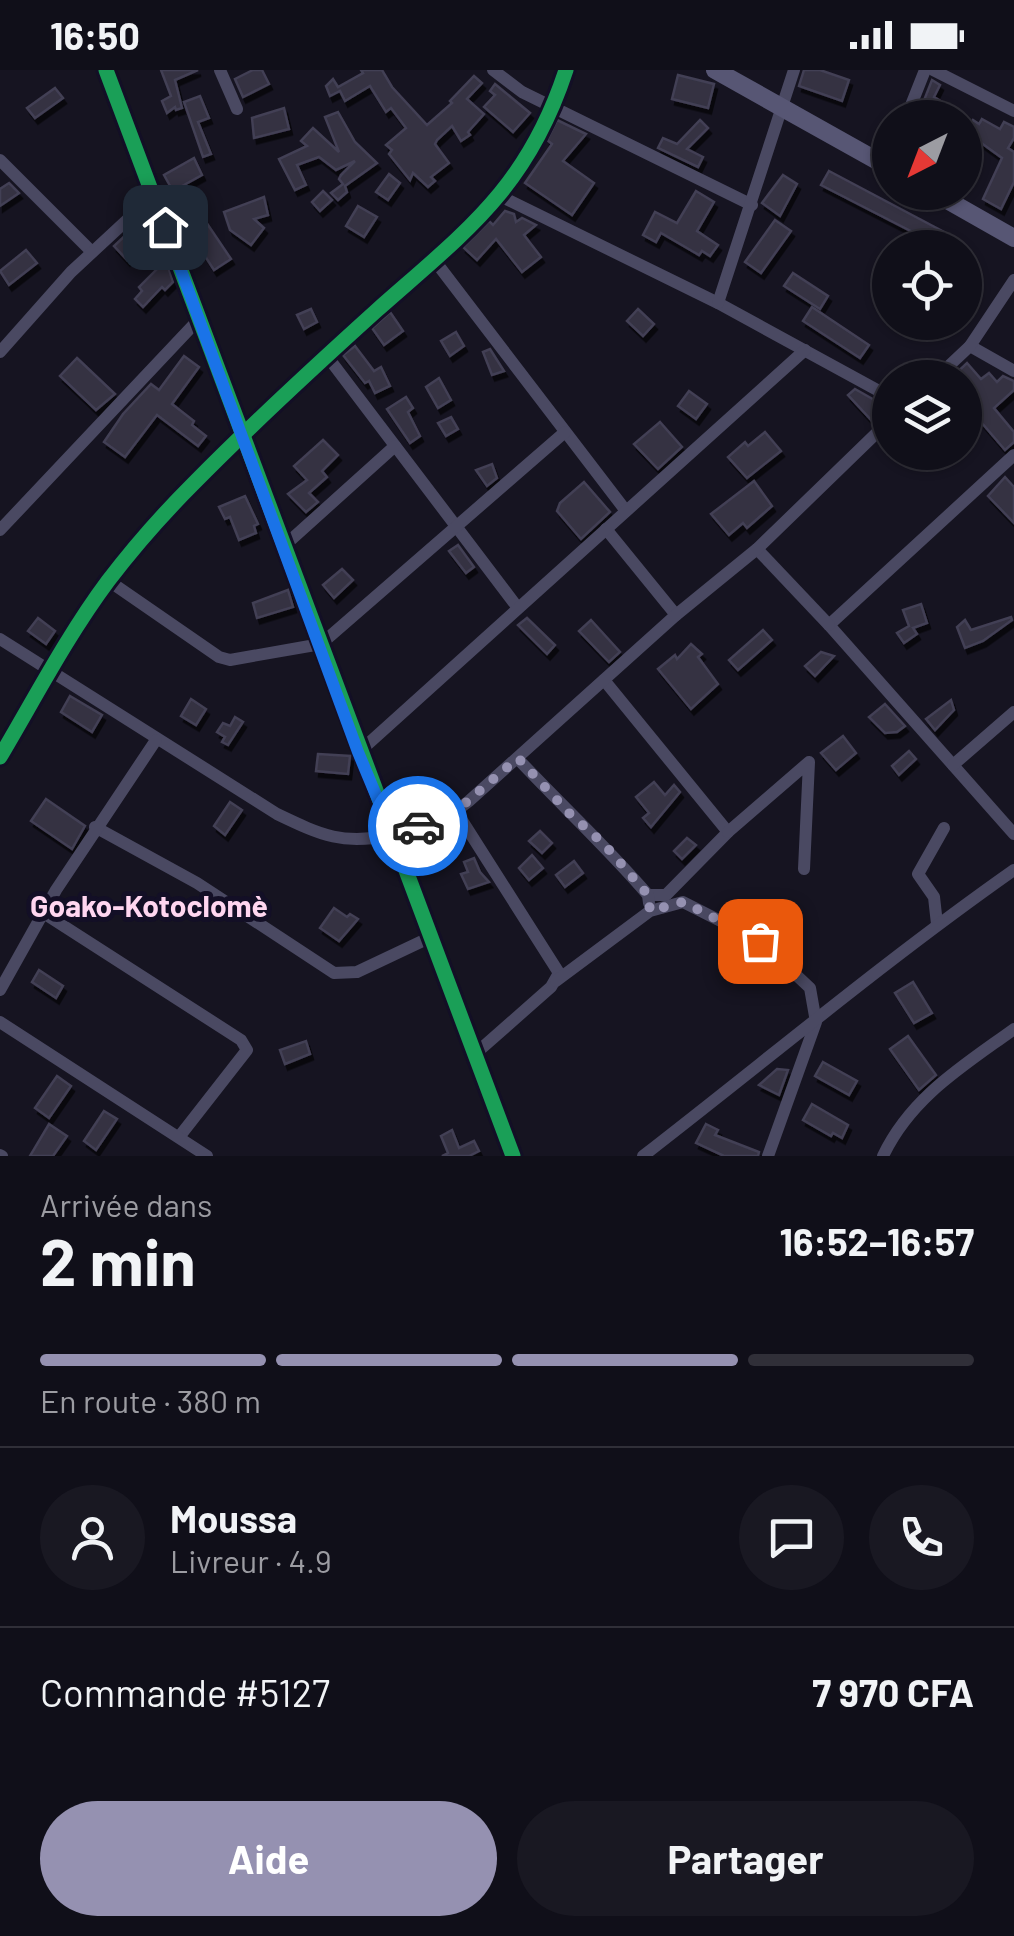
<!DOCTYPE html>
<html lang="fr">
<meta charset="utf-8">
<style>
body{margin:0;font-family:Barlow,sans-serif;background:#191822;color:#f1f3f6;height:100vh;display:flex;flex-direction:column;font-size:38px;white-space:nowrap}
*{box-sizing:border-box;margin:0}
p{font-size:32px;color:#9c9ca2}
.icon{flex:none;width:55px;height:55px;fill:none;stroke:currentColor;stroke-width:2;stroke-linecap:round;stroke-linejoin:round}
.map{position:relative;height:1086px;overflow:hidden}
.panel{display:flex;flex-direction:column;background:#100f19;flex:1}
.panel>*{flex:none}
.needle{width:65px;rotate:222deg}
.fabs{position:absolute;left:872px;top:30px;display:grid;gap:20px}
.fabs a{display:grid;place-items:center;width:110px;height:110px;border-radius:50%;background:#100f19;box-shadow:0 2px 8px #0004,0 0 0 2px #302f38;font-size:50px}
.pin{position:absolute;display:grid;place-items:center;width:85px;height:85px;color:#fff;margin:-42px;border-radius:20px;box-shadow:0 5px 15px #0006}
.courier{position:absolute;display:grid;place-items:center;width:100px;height:100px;margin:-50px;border:8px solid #1a73e8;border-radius:50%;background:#fff;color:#222;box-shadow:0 2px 12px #0007}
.head em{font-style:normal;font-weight:700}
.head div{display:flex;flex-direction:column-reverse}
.head{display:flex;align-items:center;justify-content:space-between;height:170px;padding:0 40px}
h1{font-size:65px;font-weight:700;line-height:75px}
.bar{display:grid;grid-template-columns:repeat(4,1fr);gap:15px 10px;align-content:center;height:120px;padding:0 40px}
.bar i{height:12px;border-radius:8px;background:#302f38}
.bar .current{background:#9591b1}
.bar p{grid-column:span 4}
.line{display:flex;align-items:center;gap:25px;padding:0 40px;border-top:2px solid #302f38}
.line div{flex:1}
.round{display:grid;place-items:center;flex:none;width:105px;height:105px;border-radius:52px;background:#191822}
.cta{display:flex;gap:20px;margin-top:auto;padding:20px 40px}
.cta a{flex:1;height:115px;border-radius:60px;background:#9591b1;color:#fff;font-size:40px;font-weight:700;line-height:115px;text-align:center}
.cta a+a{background:#191822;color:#f1f3f6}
.status{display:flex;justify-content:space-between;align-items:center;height:70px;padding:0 50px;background:#100f19;direction:ltr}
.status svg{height:28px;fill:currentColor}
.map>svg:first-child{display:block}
.building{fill:#343243;stroke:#433f54;stroke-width:2.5;filter:url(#shadow)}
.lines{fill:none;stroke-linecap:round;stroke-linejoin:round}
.street{stroke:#4a4962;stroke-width:12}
.secondary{stroke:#575674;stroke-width:18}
.cycleway-casing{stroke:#130f26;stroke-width:21}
.cycleway{stroke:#1a9f57;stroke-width:15}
.done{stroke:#9591b1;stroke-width:10;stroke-dasharray:0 18}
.route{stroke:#1a73e8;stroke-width:12}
.labels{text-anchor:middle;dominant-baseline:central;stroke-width:10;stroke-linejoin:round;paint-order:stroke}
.quarter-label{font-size:30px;font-weight:bold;fill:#ffd6f0;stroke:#130f26}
</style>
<div class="status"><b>16:50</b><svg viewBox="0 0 49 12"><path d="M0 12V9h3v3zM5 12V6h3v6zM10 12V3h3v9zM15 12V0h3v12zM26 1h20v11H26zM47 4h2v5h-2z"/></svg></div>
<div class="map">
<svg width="1014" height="1086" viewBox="0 0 1014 1086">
<defs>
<filter id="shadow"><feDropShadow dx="3" dy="5.5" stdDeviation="0" flood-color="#0009"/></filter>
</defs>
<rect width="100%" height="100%" fill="#161421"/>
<g class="building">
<polygon points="161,0 198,0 175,10 182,38 176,40 175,37 167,43 162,31 171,26"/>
<polygon points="253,0 262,0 269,14 243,27 235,9"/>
<polygon points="361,0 382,0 392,17 427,55 452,33 450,31 474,6 482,13 467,29 484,44 468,62 470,65 461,71 452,56 437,70 435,74 449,93 431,107 435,111 428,117 413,103 410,110 389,84 392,80 386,75 406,58 391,38 386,42 370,16 345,31 340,21 330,26 326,16 333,9 338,17 363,3"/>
<polygon points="804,0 820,0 849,10 842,31 799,16"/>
<polygon points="678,5 714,14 708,38 672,29"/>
<polygon points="932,10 940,15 934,27 952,38 946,48 927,48 919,43"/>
<polygon points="495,14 530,43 513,62 484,37 495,25 490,21"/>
<polygon points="55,18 63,28 35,48 27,38"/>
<polygon points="200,26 209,48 198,52 211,84 203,87 184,32"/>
<polygon points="284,38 289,59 254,68 252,48"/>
<polygon points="338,42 355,72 377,93 345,116 347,122 338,130 331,123 343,114 339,109 341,105 355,91 336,100 319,87 297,95 306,115 295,120 279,89 307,76 301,71 313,58 339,82 325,47"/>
<polygon points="982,49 1000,59 1004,52 1014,57 1014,68 1008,78 1014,82 1014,112 1001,139 983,129 1002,88 966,62 973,50 979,54"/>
<polygon points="557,50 586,64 563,91 594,113 572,145 525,113 552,74 547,70"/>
<polygon points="700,50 708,58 687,79 703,87 698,97 658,78 663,68 677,74"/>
<polygon points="194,88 202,105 173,121 164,105"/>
<polygon points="829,101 946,163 940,176 821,115"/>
<polygon points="389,104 400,113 388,130 376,122"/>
<polygon points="783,105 797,114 780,146 762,133"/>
<polygon points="9,113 19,123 0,136 0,119"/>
<polygon points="323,121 332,130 320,141 312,132"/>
<polygon points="696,121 714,132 697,161 718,175 710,186 702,181 699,185 661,163 656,172 643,165 655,142 677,153"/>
<polygon points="264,127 268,145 254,149 264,158 251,175 230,160 224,142"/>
<polygon points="358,136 377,147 364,167 346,156"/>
<polygon points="505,141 514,144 516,152 522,148 536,155 524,165 541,187 522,202 496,169 477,190 463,177 489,151 493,155"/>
<polygon points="147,145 154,162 127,190 114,176"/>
<polygon points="775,150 791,161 761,203 745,192"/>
<polygon points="206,152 231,189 214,200 190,163"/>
<polygon points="26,180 37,193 9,215 0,201"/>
<polygon points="166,190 173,212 165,220 162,217 143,237 135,229 142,221 139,217"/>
<polygon points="793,203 828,226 820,239 784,216"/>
<polygon points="812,237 869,275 860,288 803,251"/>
<polygon points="311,239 317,252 304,259 297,245"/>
<polygon points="638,239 654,254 643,266 627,251"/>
<polygon points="390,242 403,261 384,275 372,258"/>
<polygon points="456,262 464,276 450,286 441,271"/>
<polygon points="355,276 374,301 381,297 390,316 375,323 369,311 365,313 343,285"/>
<polygon points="490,279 504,301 492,305 483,282"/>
<polygon points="184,286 199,297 172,334 194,351 192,355 206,366 198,376 157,345 125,387 104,372 123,344 151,314 159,320"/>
<polygon points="77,288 115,324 96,340 60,306"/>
<polygon points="967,293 981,309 989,303 997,312 1003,306 1014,311 1014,320 994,338 1014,362 1014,372 1005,380 975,345 965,354 965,308 951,308"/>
<polygon points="439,308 451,330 438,338 426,317"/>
<polygon points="855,319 885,336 886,341 873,352 848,325"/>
<polygon points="689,321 707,334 696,349 678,336"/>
<polygon points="406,327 413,338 408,342 420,366 410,373 387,339"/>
<polygon points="451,347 458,359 446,366 438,353"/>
<polygon points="660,352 682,377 658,399 634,374"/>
<polygon points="765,362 781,381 747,408 728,387 745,372 748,376"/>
<polygon points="323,370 338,385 322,401 327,407 309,423 318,432 306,442 288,424 307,410 294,396"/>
<polygon points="492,394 497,408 487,416 476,400"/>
<polygon points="1005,407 1014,417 1014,453 988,426"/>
<polygon points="754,411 772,436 747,458 743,453 729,465 711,444"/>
<polygon points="584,412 610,442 581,469 557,441 560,433"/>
<polygon points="245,426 258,454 254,456 256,463 239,470 230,447 225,449 219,437"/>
<polygon points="458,475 474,497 466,503 449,481"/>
<polygon points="342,499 353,510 334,528 323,515"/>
<polygon points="288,520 293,537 257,548 253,533"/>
<polygon points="921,534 927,553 913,558 917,564 904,573 897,563 909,556 903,540"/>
<polygon points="1011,547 1012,550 983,571 965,578 957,557 965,550 971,560"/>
<polygon points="38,548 55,561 46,574 28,561"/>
<polygon points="527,548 555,575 547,584 518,555"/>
<polygon points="591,550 620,582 609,592 579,561"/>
<polygon points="763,560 772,570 738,600 729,590"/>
<polygon points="691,574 702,584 698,587 718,614 691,639 658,599 675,585 677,589"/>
<polygon points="821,582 834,586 815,606 805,596"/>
<polygon points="70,626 102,645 92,662 61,642"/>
<polygon points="191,629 206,639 196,655 181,646"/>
<polygon points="951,630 954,640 935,660 926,649"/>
<polygon points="885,634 905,656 897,662 885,663 869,647"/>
<polygon points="235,647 243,652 228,675 222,672 225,667 217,662 223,653 230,656"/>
<polygon points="843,666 856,683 836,700 821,683"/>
<polygon points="909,681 916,689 899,705 892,696"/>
<polygon points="318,684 350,686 348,704 316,701"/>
<polygon points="654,712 665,725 674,715 680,722 651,757 643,748 649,743 636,727"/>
<polygon points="46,729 85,756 72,779 31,751"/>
<polygon points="230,732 242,740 225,765 214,756"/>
<polygon points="540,761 552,773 542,783 529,771"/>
<polygon points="687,768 696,775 682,789 674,781"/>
<polygon points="532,785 543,798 529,810 519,798"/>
<polygon points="474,788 480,802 489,812 468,819 461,804 468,802 464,792"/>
<polygon points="574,791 583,803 565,817 556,805"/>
<polygon points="334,838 347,847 350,844 358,849 339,871 320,858"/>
<polygon points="39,900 63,916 56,928 32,912"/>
<polygon points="913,912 932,943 914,953 895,923"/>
<polygon points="908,966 936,1005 919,1020 890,979"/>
<polygon points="306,971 310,984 285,994 280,980"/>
<polygon points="823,992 857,1011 849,1025 815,1006"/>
<polygon points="777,999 788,1000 779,1025 759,1015"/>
<polygon points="57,1006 71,1016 49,1048 35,1038"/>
<polygon points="812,1034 848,1055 842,1068 833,1063 831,1066 803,1050"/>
<polygon points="104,1041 117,1049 96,1080 84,1071"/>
<polygon points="49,1054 67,1066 53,1086 30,1086"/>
<polygon points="706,1054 718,1060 715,1065 759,1082 758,1086 724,1086 696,1073"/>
<polygon points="452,1060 459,1078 474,1071 479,1081 469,1086 442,1086 448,1083 441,1066"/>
</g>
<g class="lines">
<g class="street">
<polyline points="106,0 513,1086"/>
<polyline points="220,0 237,39"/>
<polyline points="493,0 522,22 752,135"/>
<polyline points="933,0 1014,41"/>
<polyline points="906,48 925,0"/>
<polyline points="0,90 92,182"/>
<polyline points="500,126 718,233 890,327"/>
<polyline points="435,191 626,441"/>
<polyline points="718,233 794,0"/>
<polyline points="970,276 1014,301"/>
<polyline points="0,282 71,202 153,126"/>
<polyline points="327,286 518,538"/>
<polyline points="936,308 970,276 1014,210"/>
<polyline points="1014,385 829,555 1014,764"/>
<polyline points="606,459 676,545"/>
<polyline points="0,460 199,249"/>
<polyline points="284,476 395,376"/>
<polyline points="757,479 829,555"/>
<polyline points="109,511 219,587 230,590 321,574 565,362"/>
<path d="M0,569L277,744C323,766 342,775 393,765"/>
<polyline points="604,610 728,762 666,825 648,825"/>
<polyline points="359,682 805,280"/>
<path d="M0,687C35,628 67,566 108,511C134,477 163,444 193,414C252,354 314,297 376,241C465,162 527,119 566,0"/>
<path d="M518,689C561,735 607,777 648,825L649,833"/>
<polyline points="953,695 1014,642"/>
<polyline points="456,741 559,903 551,917 475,984"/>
<polyline points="95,757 197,813 334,903 357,902 431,867"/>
<polyline points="728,762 809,692 804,799"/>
<polyline points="393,766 456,741 469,731 676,545 757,479 890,350"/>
<polyline points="45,844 241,970 247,980 179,1067"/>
<polyline points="937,854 934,827 918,804 944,758"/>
<polyline points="556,911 650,841 683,832 760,871 810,918 816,952 768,1086"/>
<polyline points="0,920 56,820 156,670"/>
<polyline points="0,952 207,1086"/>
<polyline points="0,1085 2,1086"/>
<path d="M643,1086C767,990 886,890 1014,800"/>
<path d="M883,1086C911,1027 963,996 1014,959"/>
</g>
<g class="secondary">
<polyline points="715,0 890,98"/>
<polyline points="933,122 1014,168"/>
</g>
<defs>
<g id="cycleway">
<polyline points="106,0 513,1086"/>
<path d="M0,687C35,628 67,566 108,511C134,477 163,444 193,414C252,354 314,297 376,241C465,162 527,119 566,0"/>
</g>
</defs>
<use href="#cycleway" class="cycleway-casing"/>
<use href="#cycleway" class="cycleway"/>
</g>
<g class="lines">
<polyline class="done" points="418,756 456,741 518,688 570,744 604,774 648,825 650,841 683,832 760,871"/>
<polyline class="route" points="165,157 358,682 393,766 418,756"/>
</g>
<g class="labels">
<g class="quarter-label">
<text x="149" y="835">Goako-Kotoclomè</text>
</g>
</g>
</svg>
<div class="fabs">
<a><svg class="needle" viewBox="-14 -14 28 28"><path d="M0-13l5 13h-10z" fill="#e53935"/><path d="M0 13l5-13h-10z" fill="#9c9ca2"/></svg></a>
<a><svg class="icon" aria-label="locate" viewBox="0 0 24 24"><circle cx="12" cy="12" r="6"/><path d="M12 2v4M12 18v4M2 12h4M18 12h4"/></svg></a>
<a><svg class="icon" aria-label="layers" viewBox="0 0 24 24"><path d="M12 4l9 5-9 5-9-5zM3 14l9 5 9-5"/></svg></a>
</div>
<div class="pin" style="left:760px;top:871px;background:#ea580c"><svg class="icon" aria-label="bag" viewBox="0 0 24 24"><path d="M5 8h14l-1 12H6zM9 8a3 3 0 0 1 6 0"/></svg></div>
<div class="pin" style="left:165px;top:157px;background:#1f2937"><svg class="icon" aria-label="home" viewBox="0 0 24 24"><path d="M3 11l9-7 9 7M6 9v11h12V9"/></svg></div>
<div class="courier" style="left:418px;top:756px"><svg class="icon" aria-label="car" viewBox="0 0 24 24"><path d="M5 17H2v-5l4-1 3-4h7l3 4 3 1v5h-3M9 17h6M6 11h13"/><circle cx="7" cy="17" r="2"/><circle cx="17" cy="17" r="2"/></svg></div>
</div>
<section class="panel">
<div class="head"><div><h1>2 min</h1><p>Arrivée dans</p></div><em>16:52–16:57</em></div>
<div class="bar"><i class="current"></i><i class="current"></i><i class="current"></i><i></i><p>En route · 380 m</p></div>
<div class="line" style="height:180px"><a class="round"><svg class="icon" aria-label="person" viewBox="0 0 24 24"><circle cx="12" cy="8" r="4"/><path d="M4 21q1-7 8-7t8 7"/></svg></a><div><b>Moussa</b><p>Livreur · 4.9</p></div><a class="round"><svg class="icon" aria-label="chat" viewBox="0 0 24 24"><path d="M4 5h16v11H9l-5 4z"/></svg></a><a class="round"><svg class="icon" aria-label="phone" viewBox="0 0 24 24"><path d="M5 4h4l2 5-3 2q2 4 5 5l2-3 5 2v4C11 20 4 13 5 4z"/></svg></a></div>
<div class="line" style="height:130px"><div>Commande #5127</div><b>7 970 CFA</b></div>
<div class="cta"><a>Aide</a><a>Partager</a></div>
</section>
